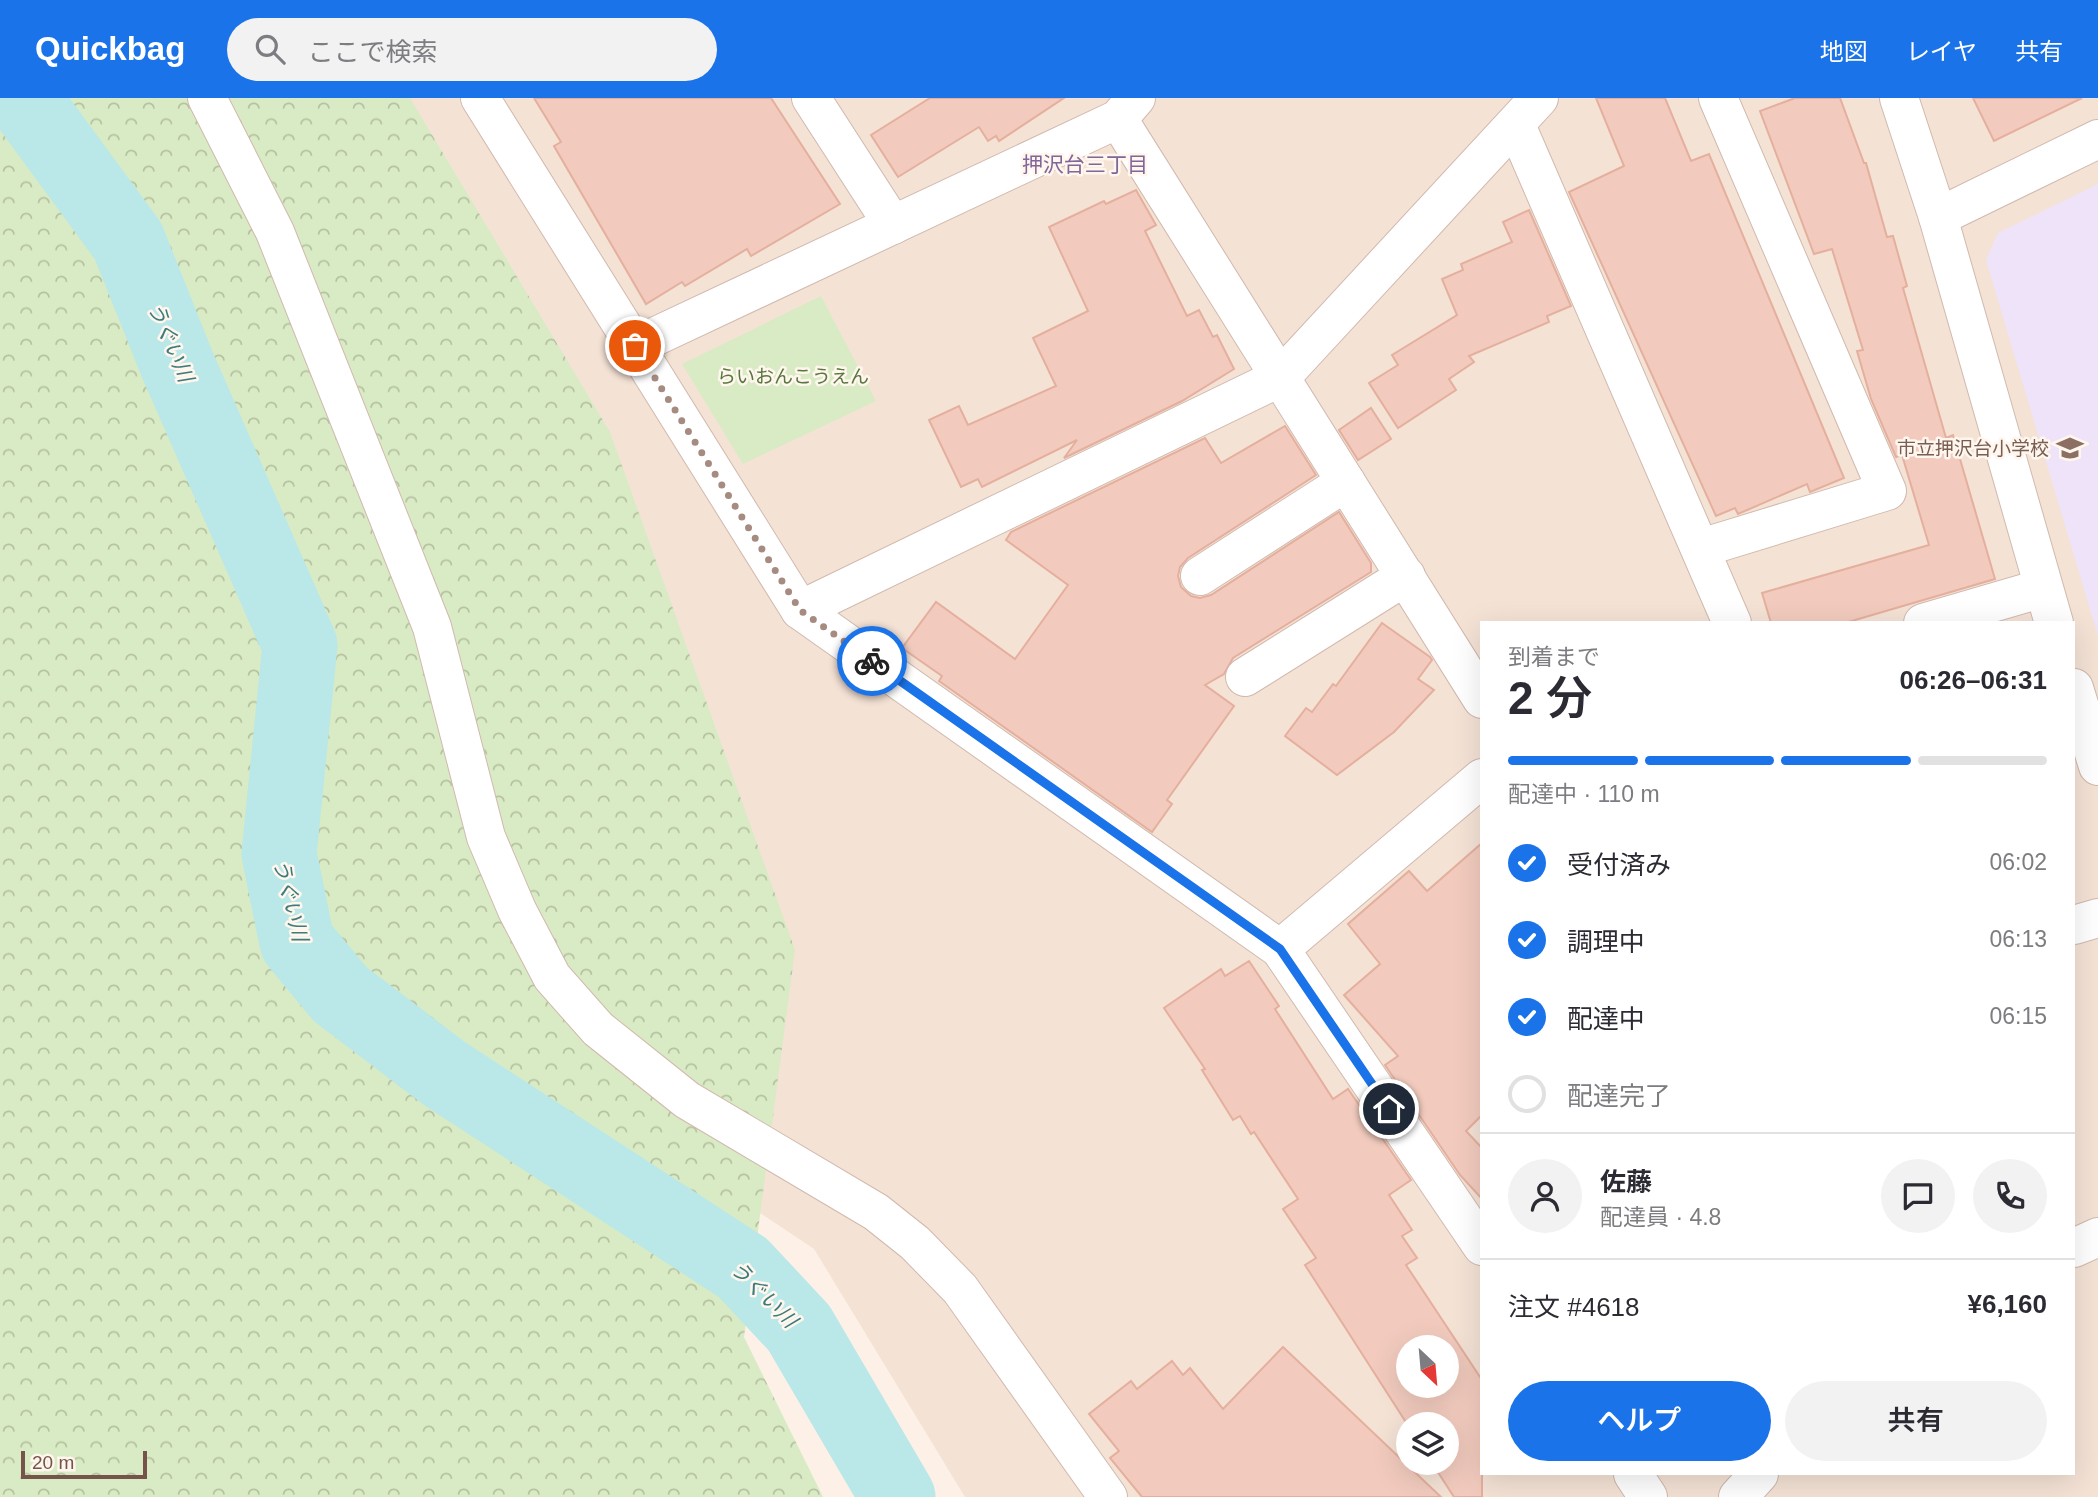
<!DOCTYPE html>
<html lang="ja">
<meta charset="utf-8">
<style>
body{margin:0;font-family:Arial,"Noto Sans JP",sans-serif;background:#f2f2f3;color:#2b2b33;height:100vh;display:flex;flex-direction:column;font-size:26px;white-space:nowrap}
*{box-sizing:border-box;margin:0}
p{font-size:23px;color:#7c7c81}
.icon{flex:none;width:38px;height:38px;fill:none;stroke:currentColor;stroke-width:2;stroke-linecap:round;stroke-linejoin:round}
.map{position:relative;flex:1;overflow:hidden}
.side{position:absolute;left:1480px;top:523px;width:595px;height:854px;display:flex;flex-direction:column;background:#fff;border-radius:0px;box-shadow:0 7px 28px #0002}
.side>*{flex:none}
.needle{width:46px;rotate:154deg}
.fabs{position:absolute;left:1396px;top:1237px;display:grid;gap:14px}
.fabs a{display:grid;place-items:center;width:63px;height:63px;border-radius:50%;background:#fff;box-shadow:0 7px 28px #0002;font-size:35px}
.scale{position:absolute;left:21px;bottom:18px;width:126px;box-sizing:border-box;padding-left:7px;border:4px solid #77544a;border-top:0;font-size:19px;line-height:24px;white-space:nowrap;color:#77544a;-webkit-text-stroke:5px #fff6ed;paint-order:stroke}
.pin{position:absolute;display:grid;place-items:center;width:60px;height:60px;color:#fff;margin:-30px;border:4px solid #fff;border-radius:50%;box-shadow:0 2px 7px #0007}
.courier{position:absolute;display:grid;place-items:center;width:70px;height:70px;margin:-35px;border:5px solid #1a73e8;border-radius:50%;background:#fff;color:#222;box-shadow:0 2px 9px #0007}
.head em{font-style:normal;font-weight:600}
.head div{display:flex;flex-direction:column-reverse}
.head{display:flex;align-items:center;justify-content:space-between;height:119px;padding:0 28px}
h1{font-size:46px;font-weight:600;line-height:52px}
.bar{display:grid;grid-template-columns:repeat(4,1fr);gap:10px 7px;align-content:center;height:84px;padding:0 28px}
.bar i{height:9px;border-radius:5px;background:#e1e1e2}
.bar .selected{background:#1a73e8}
.bar p{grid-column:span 4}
.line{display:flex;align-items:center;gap:18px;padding:0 28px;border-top:2px solid #e1e1e2}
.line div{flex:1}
.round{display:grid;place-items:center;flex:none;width:74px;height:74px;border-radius:37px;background:#f2f2f3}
ol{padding:0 28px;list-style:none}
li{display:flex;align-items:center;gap:21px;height:77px}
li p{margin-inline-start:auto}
li .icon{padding:7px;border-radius:50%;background:#1a73e8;color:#fff;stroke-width:4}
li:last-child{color:#7c7c81}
li i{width:38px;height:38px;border:4px solid #e1e1e2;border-radius:50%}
.action{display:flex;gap:14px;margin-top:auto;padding:14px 28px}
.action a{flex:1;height:80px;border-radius:42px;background:#1a73e8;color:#fff;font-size:28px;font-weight:600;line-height:80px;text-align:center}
.action a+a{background:#f2f2f3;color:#2b2b33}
header{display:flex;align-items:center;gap:42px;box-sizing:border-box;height:98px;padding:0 35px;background:#1a73e8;color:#fff}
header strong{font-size:33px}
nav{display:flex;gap:38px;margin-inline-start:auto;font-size:24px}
.search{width:490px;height:63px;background:#f2f2f3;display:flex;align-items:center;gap:18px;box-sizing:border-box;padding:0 24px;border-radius:38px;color:#7c7c81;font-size:26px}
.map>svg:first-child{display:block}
.residential{fill:#f4e2d5;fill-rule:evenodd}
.education{fill:#eee3f9}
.forest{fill:url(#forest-crowns)}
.park{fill:#d9ebc4}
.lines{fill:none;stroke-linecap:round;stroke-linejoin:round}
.river{stroke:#bae7e7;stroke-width:75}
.building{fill:#f2cbbe;stroke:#e5af9e;stroke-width:2;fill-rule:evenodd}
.minor-casing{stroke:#d1b9ae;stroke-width:40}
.minor{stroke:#fff;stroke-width:38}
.done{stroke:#a68b81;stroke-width:7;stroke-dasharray:0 12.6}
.route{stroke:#1a73e8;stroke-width:9}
.labels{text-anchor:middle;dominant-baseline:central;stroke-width:5;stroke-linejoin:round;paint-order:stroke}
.park-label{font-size:19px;fill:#58773f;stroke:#fff6ed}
.education-label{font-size:19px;fill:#785e54;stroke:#fff6ed;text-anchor:end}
.neighbourhood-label{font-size:21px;fill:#81669a;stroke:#fff6ed}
.water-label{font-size:21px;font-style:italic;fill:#3d7b7c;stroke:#fff6ed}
</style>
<header>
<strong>Quickbag</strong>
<div class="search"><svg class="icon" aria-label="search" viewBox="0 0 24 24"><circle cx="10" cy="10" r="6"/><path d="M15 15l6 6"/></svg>ここで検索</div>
<nav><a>地図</a><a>レイヤ</a><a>共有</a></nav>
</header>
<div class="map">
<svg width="2098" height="1399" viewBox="0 0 2098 1399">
<defs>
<pattern id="forest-crowns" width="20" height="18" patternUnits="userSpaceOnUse" patternTransform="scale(1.75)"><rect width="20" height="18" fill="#d9ebc4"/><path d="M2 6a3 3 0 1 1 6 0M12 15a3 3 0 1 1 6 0" fill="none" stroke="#b5c1a1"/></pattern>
</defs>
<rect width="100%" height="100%" fill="#fdf1e7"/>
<path class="residential" d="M102,0H2098V1399H965L814,1151L445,905ZM1482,525H2074V1376H1482ZM1409,1250H1447V1288H1409ZM1409,1326H1447V1365H1409Z"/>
<polygon class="education" points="2098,86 2098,538 1986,162 1998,135"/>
<polygon class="forest" points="0,0 410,0 610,334 795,852 744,1239 823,1399 0,1399"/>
<polygon class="park" points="821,198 876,303 743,366 682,266"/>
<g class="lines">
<polyline class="river" points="23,0 128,143 177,266 300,547 279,756 297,844 340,896 445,976 743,1170 799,1230 898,1399"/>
</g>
<g class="building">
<polygon points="534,0 771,0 840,106 751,158 747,151 685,188 682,184 646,206 554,48 561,44"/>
<polygon points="930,0 1064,0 999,43 996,38 988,43 979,29 898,79 871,37"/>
<polygon points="1596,0 1665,0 1691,63 1709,56 1844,380 1810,394 1807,386 1738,416 1735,410 1716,418 1569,94 1624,68"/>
<polygon points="1795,0 1840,0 1864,65 1866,65 1887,139 1893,138 1907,188 1903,190 1946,340 1953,337 1995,481 1845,525 1771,525 1762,495 1929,447 1902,357 1896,359 1871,301 1857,253 1863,252 1832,151 1814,156 1760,13"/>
<polygon points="1973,0 2082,0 1994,43"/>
<polygon points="1136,92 1156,127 1145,133 1187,218 1199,212 1213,239 1217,237 1234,271 1182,303 1064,360 1077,342 982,389 978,381 961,389 929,322 959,308 968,327 1056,288 1033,240 1088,213 1049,129 1104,103 1106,106"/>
<polygon points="1529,112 1571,208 1547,218 1549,224 1469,258 1474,264 1449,281 1456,292 1398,330 1369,285 1398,267 1392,257 1457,217 1442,181 1463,172 1461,166 1512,144 1503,124"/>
<polygon points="1371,310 1391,341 1358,362 1339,332"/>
<polygon points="1285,328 1316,377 1188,460 1180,469 1178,478 1181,489 1191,498 1200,500 1211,497 1339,414 1371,465 1371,474 1233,560 1224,576 1205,587 1234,608 1167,702 1172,706 1152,734 939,583 942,578 902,550 936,504 1015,561 1068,487 1006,442 1011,434 1205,340 1221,365"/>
<polygon points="1382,525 1430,559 1432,562 1418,581 1434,592 1394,634 1337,677 1285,638 1306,610 1312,614 1333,586 1336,588"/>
<polygon points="1482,745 1482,1017 1466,1033 1482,1050 1482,1101 1460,1077 1385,967 1398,958 1344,897 1380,866 1348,826 1409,773 1427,793"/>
<path d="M1249,863L1279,908L1275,911L1333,1001L1348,991L1411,1082L1389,1097L1412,1132L1402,1138L1417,1160L1406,1167L1482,1282V1399H1454L1432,1365H1447V1326L1409,1329L1305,1167L1316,1160L1283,1111L1298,1101L1254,1034L1251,1036L1240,1018L1233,1022L1202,972L1205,971L1164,910L1221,871L1225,878ZM1409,1250H1447V1288H1409Z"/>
<polygon points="1283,1249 1441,1399 1142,1399 1110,1360 1119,1353 1089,1316 1131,1283 1137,1291 1172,1263 1183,1277 1190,1270 1223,1311"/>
</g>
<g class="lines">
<defs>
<g id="minor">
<polyline points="207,0 275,134 432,529 486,739 517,812 552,879 598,931 687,1002 876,1114 915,1145 960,1191 1108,1399"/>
<polyline points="480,0 800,512 1280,851 1482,1148"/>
<polyline points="811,0 893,127"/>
<polyline points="1899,0 1938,119 2054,525"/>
<polyline points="1118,21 1482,601"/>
<polyline points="1516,27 1732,525"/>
<polyline points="1938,119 2098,41"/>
<polyline points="635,248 1118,21 1136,0"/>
<polyline points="1701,450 1887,393 1718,0"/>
<polyline points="1200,478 1346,384"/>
<polyline points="800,512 1281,279 1539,0"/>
<polyline points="1923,525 2043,490"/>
<polyline points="1245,579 1406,478"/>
<polyline points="2074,590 2098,668"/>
<polyline points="2074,827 2098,820"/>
<polyline points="1280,851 1482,680"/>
<polyline points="2074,1150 2098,1139"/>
<polyline points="1633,1376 1648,1399"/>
<polyline points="1738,1399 1759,1376"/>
</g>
</defs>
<use href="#minor" class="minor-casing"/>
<use href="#minor" class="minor"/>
</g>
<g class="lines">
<polyline class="done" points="635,248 800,512 872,563"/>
<polyline class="route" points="872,563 1280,851 1389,1011"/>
</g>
<defs>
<symbol id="school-bare" viewBox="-9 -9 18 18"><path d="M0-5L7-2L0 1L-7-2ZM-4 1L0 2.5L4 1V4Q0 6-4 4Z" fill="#8d6e63" stroke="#fff6ed" stroke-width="2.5" paint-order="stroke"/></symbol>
</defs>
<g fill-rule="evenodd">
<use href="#school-bare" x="2051" y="331" width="38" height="38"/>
</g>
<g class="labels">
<g class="park-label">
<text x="793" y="278">らいおんこうえん</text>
</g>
<g class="education-label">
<text x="2049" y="350">市立押沢台小学校</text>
</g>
<g class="neighbourhood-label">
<text x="1085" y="66">押沢台三丁目</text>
</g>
<g class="water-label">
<text transform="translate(171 244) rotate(67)">うぐい川</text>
<text transform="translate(291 802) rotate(76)">うぐい川</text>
<text transform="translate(764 1196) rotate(45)">うぐい川</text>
</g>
</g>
</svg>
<div class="fabs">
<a><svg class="needle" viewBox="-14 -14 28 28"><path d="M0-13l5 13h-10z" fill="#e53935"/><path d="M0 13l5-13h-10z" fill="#7c7c81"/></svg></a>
<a><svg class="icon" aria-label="layers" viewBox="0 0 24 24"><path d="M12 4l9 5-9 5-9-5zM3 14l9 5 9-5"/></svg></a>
</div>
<div class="scale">20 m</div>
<div class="pin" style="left:635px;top:248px;background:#ea580c"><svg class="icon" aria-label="bag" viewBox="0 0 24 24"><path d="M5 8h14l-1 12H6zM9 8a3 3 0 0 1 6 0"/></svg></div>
<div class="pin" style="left:1389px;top:1011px;background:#1f2937"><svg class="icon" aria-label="home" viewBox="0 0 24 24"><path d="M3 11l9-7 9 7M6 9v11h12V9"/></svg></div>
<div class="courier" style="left:872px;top:563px"><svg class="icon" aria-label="bike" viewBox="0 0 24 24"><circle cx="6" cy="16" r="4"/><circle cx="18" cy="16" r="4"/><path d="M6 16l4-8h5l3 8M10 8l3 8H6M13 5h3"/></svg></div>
<section class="side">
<div class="head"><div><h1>2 分</h1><p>到着まで</p></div><em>06:26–06:31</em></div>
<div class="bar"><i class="selected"></i><i class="selected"></i><i class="selected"></i><i></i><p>配達中 · 110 m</p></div>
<ol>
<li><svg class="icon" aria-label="check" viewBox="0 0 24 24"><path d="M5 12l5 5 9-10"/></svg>受付済み<p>06:02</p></li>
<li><svg class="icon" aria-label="check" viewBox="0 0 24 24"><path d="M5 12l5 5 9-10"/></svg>調理中<p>06:13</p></li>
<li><svg class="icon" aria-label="check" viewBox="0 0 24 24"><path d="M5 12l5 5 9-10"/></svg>配達中<p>06:15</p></li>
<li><i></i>配達完了</li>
</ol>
<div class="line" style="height:126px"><a class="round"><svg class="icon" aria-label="person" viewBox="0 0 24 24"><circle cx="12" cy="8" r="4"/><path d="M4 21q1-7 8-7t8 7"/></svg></a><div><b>佐藤</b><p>配達員 · 4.8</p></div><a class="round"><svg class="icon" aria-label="chat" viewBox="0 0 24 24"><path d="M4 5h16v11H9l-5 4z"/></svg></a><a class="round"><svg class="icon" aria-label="phone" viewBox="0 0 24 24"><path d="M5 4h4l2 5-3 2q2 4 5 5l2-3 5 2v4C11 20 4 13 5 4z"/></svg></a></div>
<div class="line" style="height:91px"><div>注文 #4618</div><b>¥6,160</b></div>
<div class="action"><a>ヘルプ</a><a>共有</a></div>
</section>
</div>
